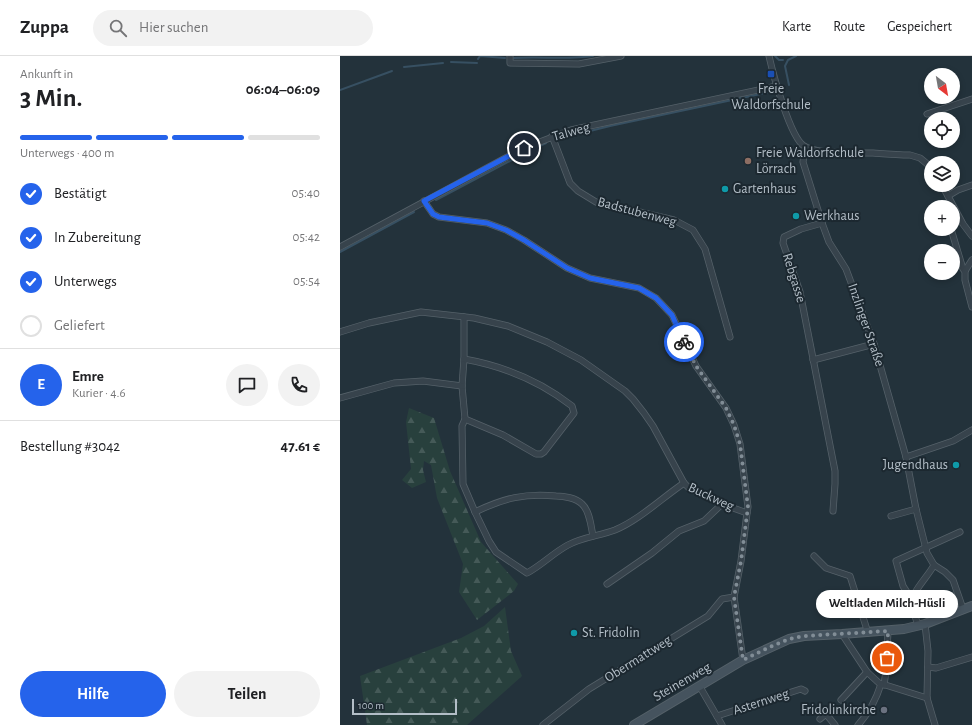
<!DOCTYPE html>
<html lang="de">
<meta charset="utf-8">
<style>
body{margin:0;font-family:"Alegreya Sans",sans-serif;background:#f2f2f2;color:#202124;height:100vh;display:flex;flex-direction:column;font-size:15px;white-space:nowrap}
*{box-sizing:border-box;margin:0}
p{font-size:13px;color:#757577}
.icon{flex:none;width:22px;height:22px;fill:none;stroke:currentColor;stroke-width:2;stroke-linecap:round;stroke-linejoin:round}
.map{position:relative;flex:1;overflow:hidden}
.sheet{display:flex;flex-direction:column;background:#fff;width:340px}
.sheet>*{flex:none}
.needle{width:26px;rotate:149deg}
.tools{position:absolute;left:584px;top:12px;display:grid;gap:8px}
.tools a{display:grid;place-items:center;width:36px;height:36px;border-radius:50%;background:#fff;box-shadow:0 2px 6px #0003;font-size:20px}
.scale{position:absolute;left:12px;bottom:10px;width:105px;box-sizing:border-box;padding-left:4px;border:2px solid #b3bec7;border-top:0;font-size:11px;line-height:14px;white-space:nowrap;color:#b3bec7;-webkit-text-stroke:3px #1c2830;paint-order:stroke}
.pin{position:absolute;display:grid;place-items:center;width:34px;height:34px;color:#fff;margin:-17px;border:2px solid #fff;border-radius:50%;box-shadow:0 1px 4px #0007}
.courier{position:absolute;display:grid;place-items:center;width:40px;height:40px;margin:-20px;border:3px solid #2563eb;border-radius:50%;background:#fff;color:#222;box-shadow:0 1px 5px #0007}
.bubble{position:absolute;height:28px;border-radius:14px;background:#fff;box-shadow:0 2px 6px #0003;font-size:13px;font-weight:600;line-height:28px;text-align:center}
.overview em{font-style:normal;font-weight:600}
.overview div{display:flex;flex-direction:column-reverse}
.overview{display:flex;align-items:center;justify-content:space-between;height:68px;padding:0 20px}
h1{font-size:26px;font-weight:600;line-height:30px}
.bar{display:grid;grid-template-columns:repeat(4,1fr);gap:6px 4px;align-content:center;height:48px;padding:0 20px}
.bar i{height:5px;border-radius:3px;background:#e0e0e0}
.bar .selected{background:#2563eb}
.bar p{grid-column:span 4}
.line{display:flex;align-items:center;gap:10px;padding:0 20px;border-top:1px solid #e0e0e0}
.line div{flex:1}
.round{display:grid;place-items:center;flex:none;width:42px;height:42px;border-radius:21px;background:#f2f2f2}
ol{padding:0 20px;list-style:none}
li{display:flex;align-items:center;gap:12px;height:44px}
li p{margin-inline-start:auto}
li .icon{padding:4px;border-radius:50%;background:#2563eb;color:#fff;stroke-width:4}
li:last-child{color:#757577}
li i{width:22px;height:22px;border:2px solid #e0e0e0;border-radius:50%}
.primary-button{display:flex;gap:8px;margin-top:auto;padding:8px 20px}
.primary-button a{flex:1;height:46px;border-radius:24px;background:#2563eb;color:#fff;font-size:16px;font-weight:600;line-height:46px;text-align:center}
.primary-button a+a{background:#f2f2f2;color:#202124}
header{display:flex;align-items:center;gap:24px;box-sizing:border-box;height:56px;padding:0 20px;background:#fff;border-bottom:1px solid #e0e0e0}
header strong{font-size:19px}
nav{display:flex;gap:22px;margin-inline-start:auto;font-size:14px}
.search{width:280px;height:36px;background:#f2f2f2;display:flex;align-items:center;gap:10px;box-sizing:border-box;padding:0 14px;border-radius:22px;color:#757577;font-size:15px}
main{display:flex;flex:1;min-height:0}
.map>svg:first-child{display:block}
.forest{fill:url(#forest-firs)}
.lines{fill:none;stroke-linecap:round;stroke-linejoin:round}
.stream{stroke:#375062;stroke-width:2}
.street-casing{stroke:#556169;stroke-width:7}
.secondary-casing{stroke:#556169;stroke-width:10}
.street{stroke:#37434c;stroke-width:5.5}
.secondary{stroke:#45535e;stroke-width:8}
.done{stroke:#818d96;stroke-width:4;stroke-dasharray:0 7.2}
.route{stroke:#2563eb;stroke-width:5}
.transit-dot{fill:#1a4fb4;stroke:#1c2830;stroke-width:1.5}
.education-dot{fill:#8d6e63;stroke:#1c2830;stroke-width:1.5}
.culture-dot{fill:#0f9aa8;stroke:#1c2830;stroke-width:1.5}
.worship-dot{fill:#6b7280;stroke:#1c2830;stroke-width:1.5}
.labels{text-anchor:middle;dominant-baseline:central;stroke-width:4;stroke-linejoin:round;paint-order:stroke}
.poi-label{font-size:14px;fill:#b3bec7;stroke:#1c2830;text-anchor:start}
.street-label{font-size:14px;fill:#b3bec7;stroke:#1c2830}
</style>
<header>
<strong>Zuppa</strong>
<div class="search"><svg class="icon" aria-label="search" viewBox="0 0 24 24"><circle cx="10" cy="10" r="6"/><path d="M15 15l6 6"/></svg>Hier suchen</div>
<nav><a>Karte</a><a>Route</a><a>Gespeichert</a></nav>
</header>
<main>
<section class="sheet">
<div class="overview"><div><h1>3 Min.</h1><p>Ankunft in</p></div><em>06:04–06:09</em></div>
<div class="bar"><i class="selected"></i><i class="selected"></i><i class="selected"></i><i></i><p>Unterwegs · 400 m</p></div>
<ol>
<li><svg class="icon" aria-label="check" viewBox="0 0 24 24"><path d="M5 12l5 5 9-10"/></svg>Bestätigt<p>05:40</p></li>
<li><svg class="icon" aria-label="check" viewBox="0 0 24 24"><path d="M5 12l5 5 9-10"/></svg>In Zubereitung<p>05:42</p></li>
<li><svg class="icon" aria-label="check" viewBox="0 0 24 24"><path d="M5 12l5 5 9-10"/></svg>Unterwegs<p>05:54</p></li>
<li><i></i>Geliefert</li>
</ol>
<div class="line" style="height:72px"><b class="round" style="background:#2563eb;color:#fff">E</b><div><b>Emre</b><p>Kurier · 4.6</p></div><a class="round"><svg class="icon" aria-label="chat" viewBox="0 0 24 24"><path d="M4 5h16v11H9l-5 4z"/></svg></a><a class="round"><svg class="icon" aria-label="phone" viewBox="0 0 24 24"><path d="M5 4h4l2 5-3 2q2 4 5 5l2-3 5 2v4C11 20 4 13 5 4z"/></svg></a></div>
<div class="line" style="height:52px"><div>Bestellung #3042</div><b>47.61 €</b></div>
<div class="primary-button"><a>Hilfe</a><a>Teilen</a></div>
</section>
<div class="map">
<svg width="632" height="669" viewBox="0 0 632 669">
<defs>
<pattern id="forest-firs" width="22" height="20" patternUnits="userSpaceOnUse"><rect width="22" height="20" fill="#28403d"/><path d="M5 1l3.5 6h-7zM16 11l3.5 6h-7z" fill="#455a58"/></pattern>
</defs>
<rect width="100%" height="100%" fill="#23323b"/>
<g class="forest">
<polygon points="69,352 94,362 110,415 141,486 178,528 174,535 137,564 119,536 123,508 97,442 91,409 84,405 83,414 86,426 72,432 62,424 71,413 66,366"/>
<polygon points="165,551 171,595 182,620 127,669 27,669 20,620 121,582 144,570"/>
</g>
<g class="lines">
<g class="stream">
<polyline points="435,0 439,4 443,4"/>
<path d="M174,2C200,0 226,4 253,0"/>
<polyline points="138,3 140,0 165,2"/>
<polyline points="111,6 137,7"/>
<polyline points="64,11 103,7"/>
<polyline points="449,29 445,10 448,4 456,0"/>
<polyline points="0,34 52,15"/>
<polyline points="226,81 270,70 430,36"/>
<polyline points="96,144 187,96 206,87"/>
<polyline points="0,196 74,156"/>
</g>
<defs>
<g id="street">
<polyline points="170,0 170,7 239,8 281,0"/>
<path d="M429,0C433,18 450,81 464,90C477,99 517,97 533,97C546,98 558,99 570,99L580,102L591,111"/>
<polyline points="587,58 632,43"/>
<polyline points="212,80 230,127 238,135 256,146 334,164 353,174 365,193 390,281"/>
<polyline points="465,91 463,106 482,167 489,186 506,213 534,288 566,401 576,453 587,497 594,509 605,516 613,524 623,553"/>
<polyline points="602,129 623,168 632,180"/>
<polyline points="608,140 618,134 632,129"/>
<polyline points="84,145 93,158 99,161 147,167 166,174 184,184 227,212 250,222 299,232 316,242 332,259 356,310 386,352 394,369 400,388 408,451 407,457"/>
<polyline points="482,167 461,173 444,181 443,187 460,236 495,415 495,428 493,455"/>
<polyline points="611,173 623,213 625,215"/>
<polyline points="0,191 184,92 231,74 437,30"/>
<polyline points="632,204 625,215 625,224 632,251"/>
<path d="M124,261V303L122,330L125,363L122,370L123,428L135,456L149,485L156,496L187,517C202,509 213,497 228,489C243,481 259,480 275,474C299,464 322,442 344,427"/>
<polyline points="0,276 29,267 81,256 134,262 168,270 207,286 241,304 285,335 293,343 304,357 313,370 344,427 349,432 382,448 407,457 401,505 394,541 403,604"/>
<path d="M124,303C163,310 200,325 232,350L234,357L204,396L201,398H196L163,379L125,363"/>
<polyline points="473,304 534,288"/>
<polyline points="0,342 54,327 83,325 122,330"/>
<polyline points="566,401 613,385 632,374"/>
<path d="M135,456C164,442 185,437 216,440C224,440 236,442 242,448C250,455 251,471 253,480"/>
<polyline points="551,460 576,453"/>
<polyline points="474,500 486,512 510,520 528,577"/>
<polyline points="267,528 312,497 339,475 364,465 382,448"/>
<polyline points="572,544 563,530 556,505 620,476"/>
<polyline points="585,568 588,595 587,642 595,669"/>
<path d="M578,569C576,562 571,552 572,544C573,535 589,519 594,509"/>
<polyline points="502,578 527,616 539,627 587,642"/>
<polyline points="588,611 596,612 632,601"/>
<polyline points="544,629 546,615 548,575"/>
<polyline points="360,631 382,669"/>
<polyline points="501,644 527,616"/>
<polyline points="377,660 461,633 465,635"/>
<polyline points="480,663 486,658 495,669"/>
<polyline points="203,669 249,633 368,560 382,543 394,541"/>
<path d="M518,669C529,657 536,644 541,628"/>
</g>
<polyline id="secondary" points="294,669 403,604 449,583 464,580 502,578 564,573 585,568 632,550"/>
</defs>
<use href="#street" class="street-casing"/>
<use href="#secondary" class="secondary-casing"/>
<use href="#street" class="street"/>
<use href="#secondary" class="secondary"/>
</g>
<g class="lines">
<polyline class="done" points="344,286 356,310 386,352 394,369 400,388 408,451 401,505 394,541 403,604 432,590 449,583 464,580 548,575 547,602"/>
<polyline class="route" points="184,92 84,145 93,158 99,161 147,167 166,174 184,184 227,212 250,222 299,232 316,242 332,259 344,286"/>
</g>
<rect class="transit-dot" x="427" y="14" width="8" height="8" rx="2"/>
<circle class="education-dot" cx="408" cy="105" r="4"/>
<g class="culture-dot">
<circle cx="385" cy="133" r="4"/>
<circle cx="456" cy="160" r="4"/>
<circle cx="616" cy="409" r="4"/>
<circle cx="234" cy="577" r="4"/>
</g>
<circle class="worship-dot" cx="544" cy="654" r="4"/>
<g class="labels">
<g class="poi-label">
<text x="431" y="33" text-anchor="middle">Freie<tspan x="431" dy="16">Waldorfschule</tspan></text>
<text x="416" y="97">Freie Waldorfschule<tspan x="416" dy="16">Lörrach</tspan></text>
<text x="393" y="133">Gartenhaus</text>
<text x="464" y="160">Werkhaus</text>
<text x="608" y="409" text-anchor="end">Jugendhaus</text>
<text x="242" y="577">St. Fridolin</text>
<text x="536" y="654" text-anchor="end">Fridolinkirche</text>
</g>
<g class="street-label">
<text transform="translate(231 76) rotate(-16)">Talweg</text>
<text transform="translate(297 156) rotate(15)">Badstubenweg</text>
<text transform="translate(454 222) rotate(73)">Rebgasse</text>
<text transform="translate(526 269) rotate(71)">Inzlinger Straße</text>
<text transform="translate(371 441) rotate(25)">Buckweg</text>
<text transform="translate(298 603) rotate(-32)">Obermattweg</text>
<text transform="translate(342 626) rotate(-30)">Steinenweg</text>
<text transform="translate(421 646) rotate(-18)">Asternweg</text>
</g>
</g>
</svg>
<div class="tools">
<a><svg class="needle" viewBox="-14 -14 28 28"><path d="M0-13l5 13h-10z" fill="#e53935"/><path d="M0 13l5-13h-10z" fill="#757577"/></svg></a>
<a><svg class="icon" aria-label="locate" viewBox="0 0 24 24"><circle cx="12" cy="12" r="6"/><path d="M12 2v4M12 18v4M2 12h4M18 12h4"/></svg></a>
<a><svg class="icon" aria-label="layers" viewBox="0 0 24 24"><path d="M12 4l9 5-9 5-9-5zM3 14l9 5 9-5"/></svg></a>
<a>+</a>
<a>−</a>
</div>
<div class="scale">100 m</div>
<div class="pin" style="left:547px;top:602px;background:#ea580c"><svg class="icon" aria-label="bag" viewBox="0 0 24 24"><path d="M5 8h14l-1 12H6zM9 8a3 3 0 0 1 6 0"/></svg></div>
<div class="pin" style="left:184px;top:92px;background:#1f2937"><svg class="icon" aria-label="home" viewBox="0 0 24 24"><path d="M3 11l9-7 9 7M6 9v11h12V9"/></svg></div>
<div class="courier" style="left:344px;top:286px"><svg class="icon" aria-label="bike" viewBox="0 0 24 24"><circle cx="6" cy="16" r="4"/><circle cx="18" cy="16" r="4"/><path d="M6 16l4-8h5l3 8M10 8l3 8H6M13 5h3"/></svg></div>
<div class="bubble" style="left:476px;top:534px;width:142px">Weltladen Milch-Hüsli</div>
</div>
</main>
